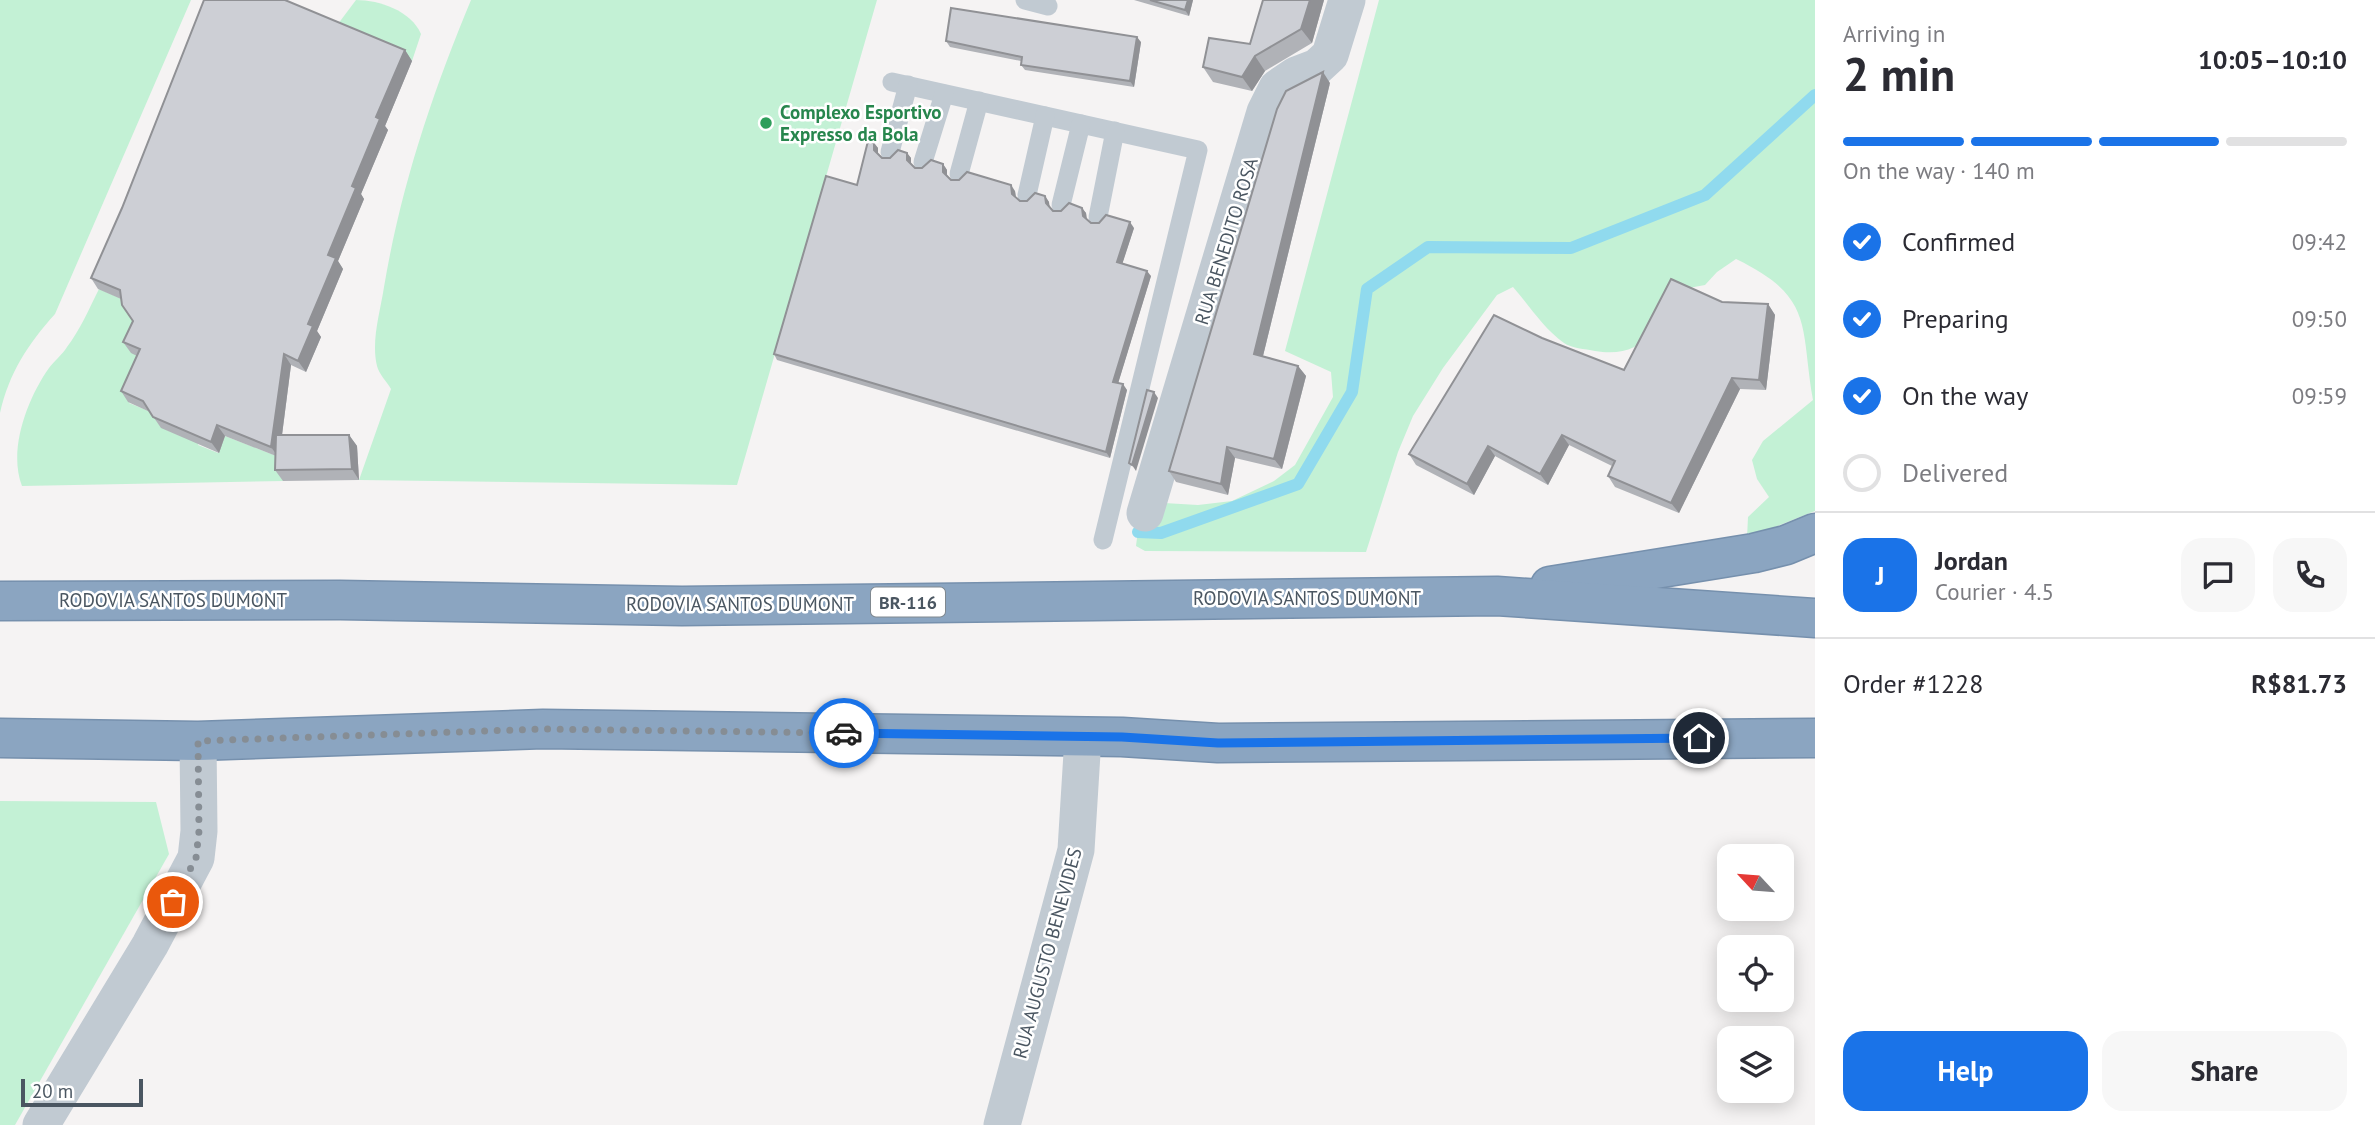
<!DOCTYPE html>
<meta charset="utf-8">
<style>
body{margin:0;font-family:"PT Sans",sans-serif;background:#f7f7f7;color:#2b2b33;height:100vh;display:flex;flex-direction:column;font-size:26px;white-space:nowrap}
*{box-sizing:border-box;margin:0}
p{font-size:23px;color:#7c7c81}
.icon{flex:none;width:38px;height:38px;fill:none;stroke:currentColor;stroke-width:2;stroke-linecap:round;stroke-linejoin:round}
.map{position:relative;flex:1;overflow:hidden}
.drawer{display:flex;flex-direction:column;background:#fff;width:560px}
.drawer>*{flex:none}
.needle{width:46px;rotate:296deg}
.tools{position:absolute;left:1717px;top:844px;display:grid;gap:14px}
.tools a{display:grid;place-items:center;width:77px;height:77px;border-radius:14px;background:#fff;box-shadow:0 4px 18px #0003;font-size:35px}
.scale{position:absolute;left:21px;bottom:18px;width:122px;box-sizing:border-box;padding-left:7px;border:4px solid #4a5661;border-top:0;font-size:19px;line-height:24px;white-space:nowrap;color:#4a5661;-webkit-text-stroke:5px #fff;paint-order:stroke}
.pin{position:absolute;display:grid;place-items:center;width:60px;height:60px;color:#fff;margin:-30px;border:4px solid #fff;border-radius:50%;box-shadow:0 2px 7px #0007}
.courier{position:absolute;display:grid;place-items:center;width:70px;height:70px;margin:-35px;border:5px solid #1a73e8;border-radius:50%;background:#fff;color:#222;box-shadow:0 2px 9px #0007}
.headline em{font-style:normal;font-weight:700}
.headline div{display:flex;flex-direction:column-reverse}
.headline{display:flex;align-items:center;justify-content:space-between;height:119px;padding:0 28px}
h1{font-size:46px;font-weight:700;line-height:52px}
.bar{display:grid;grid-template-columns:repeat(4,1fr);gap:10px 7px;align-content:center;height:84px;padding:0 28px}
.bar i{height:9px;border-radius:5px;background:#e1e1e2}
.bar .current{background:#1a73e8}
.bar p{grid-column:span 4}
.line{display:flex;align-items:center;gap:18px;padding:0 28px;border-top:2px solid #e1e1e2}
.line div{flex:1}
.round{display:grid;place-items:center;flex:none;width:74px;height:74px;border-radius:21px;background:#f7f7f7}
ol{padding:0 28px;list-style:none}
li{display:flex;align-items:center;gap:21px;height:77px}
li p{margin-inline-start:auto}
li .icon{padding:7px;border-radius:50%;background:#1a73e8;color:#fff;stroke-width:4}
li:last-child{color:#7c7c81}
li i{width:38px;height:38px;border:4px solid #e1e1e2;border-radius:50%}
.primary-button{display:flex;gap:14px;margin-top:auto;padding:14px 28px}
.primary-button a{flex:1;height:80px;border-radius:21px;background:#1a73e8;color:#fff;font-size:28px;font-weight:700;line-height:80px;text-align:center}
.primary-button a+a{background:#f7f7f7;color:#2b2b33}
main{display:flex;flex:1;min-height:0}
.map>svg:first-child{display:block}
.green{fill:#c3f1d5}
.lines{fill:none;stroke-linecap:round;stroke-linejoin:round}
.stream{stroke:#90daee;stroke-width:12}
.highway-casing{stroke:#7690ad;stroke-width:41}
.lane{stroke:#c1cad2;stroke-width:19}
.street{stroke:#c1cad2;stroke-width:37}
.highway{stroke:#8ba5c1;stroke-width:38}
.wall{fill:#b0b2b7}
.shaded-wall{fill:#909195}
.building{fill:#cdcfd5;stroke:#909195;stroke-width:2}
.done{stroke:#868d94;stroke-width:7;stroke-dasharray:0 12.6}
.route{stroke:#1a73e8;stroke-width:9}
.leisure-dot{fill:#2e9e5b;stroke:#fff;stroke-width:2.5}
.labels{text-anchor:middle;dominant-baseline:central;stroke-width:5;stroke-linejoin:round;paint-order:stroke}
.shield{fill:#fff;stroke:#808990;stroke-width:2}
.shield-label{font-size:18px;font-weight:bold;fill:#4a5661}
.leisure-label{font-size:19px;font-weight:bold;fill:#27864d;stroke:#fff;text-anchor:start}
.street-label{font-size:19px;fill:#4a5661;stroke:#fff}
</style>
<main>
<div class="map">
<svg width="1815" height="1125" viewBox="0 0 1815 1125">
<rect width="100%" height="100%" fill="#f5f3f3"/>
<g class="green">
<path d="M0,0H191L55,314C28,344 9,373 0,413Z"/>
<path d="M356,0C380,0 411,11 421,34L412,61L335,28Z"/>
<path d="M471,0H877L737,485L359,480L391,389C387,382 379,374 377,366C371,341 380,313 384,287C401,186 432,94 471,0Z"/>
<path d="M1379,0H1815V511L1747,538L1748,517L1769,497L1757,479L1752,460L1763,441L1813,400C1800,326 1815,297 1736,259L1717,272L1705,285L1678,290C1659,328 1644,359 1595,351C1585,349 1571,348 1564,343C1543,328 1529,305 1513,287L1497,295L1443,368L1413,416L1398,452L1366,552L1145,551L1136,546L1139,522L1164,503L1198,505L1232,501L1274,481L1295,465L1333,397L1331,372L1285,351Z"/>
<path d="M99,289L131,303L133,320L146,359L129,403L151,412L161,427L171,432L177,433L210,416L198,445L218,453L225,436L284,459L283,481L22,486C8,450 27,399 49,368C54,361 62,355 67,347C80,330 89,309 99,289Z"/>
<polygon points="0,801 156,802 169,854 15,1125 0,1125"/>
</g>
<g class="lines">
<polyline class="stream" points="1138,532 1161,533 1298,484 1352,392 1367,289 1428,247 1571,248 1705,195 1815,95"/>
<defs>
<g id="highway">
<polyline points="1550,586 1754,553 1786,545 1815,533"/>
<polyline points="0,601 340,600 682,606 1497,596 1815,618"/>
<polyline points="0,738 198,741 543,729 1122,737 1218,743 1815,738"/>
</g>
</defs>
<use href="#highway" class="highway-casing"/>
<g class="lane">
<polyline points="1025,0 1048,6"/>
<polyline points="892,82 1198,150 1103,540"/>
<polyline points="890,152 908,85"/>
<polyline points="923,162 944,94"/>
<polyline points="959,174 979,101"/>
<polyline points="1027,195 1045,116"/>
<polyline points="1061,205 1081,124"/>
<polyline points="1098,217 1115,131"/>
</g>
<g class="street">
<polyline points="1145,513 1265,112 1277,88 1296,75 1317,67 1330,55 1347,0"/>
<polyline points="41,1125 150,945 196,858 199,831 198,741"/>
<polyline points="1002,1125 1076,850 1083,737"/>
</g>
<use href="#highway" class="highway"/>
</g>
<g class="wall">
<polygon points="1134,0 1193,0 1189,16"/>
<polygon points="1324,0 1312,43 1265,71 1252,91 1213,82 1203,67 1250,44"/>
<polygon points="946,41 1141,42 1134,87 1025,70 1021,65 1021,61 950,47"/>
<polygon points="405,50 412,61 385,126 388,130 361,194 364,199 338,261 343,269 317,331 321,337 306,372 291,365 282,435 349,435 357,446 359,480 283,481 275,470 276,456 225,436 219,453 161,428 150,412 128,402 121,391 137,356 131,353 123,342 133,321 121,299 98,289 91,278 122,208"/>
<polygon points="1330,83 1263,356 1298,366 1306,376 1282,469 1235,458 1228,495 1176,482 1169,471"/>
<polygon points="874,143 878,148 878,154 882,158 890,158 907,153 911,158 911,164 915,168 922,168 943,164 947,170 947,176 951,180 1015,191 1016,197 1020,201 1027,201 1045,196 1049,202 1049,207 1053,211 1082,208 1086,213 1087,219 1091,223 1134,228 1122,264 1151,276 1118,383 1127,390 1110,458 777,360 774,354 857,185"/>
<polygon points="1722,302 1768,304 1775,315 1766,390 1740,389 1679,513 1615,487 1608,476 1612,466 1569,445 1548,485 1495,456 1474,495 1416,465 1409,454 1542,338 1624,370"/>
</g>
<g class="shaded-wall">
<polygon points="1188,0 1193,0 1189,16 1185,10"/>
<polygon points="1310,0 1324,0 1312,43 1301,29"/>
<polygon points="1137,37 1141,42 1134,87 1130,81"/>
<polygon points="405,50 412,61 385,126 388,130 361,194 364,199 338,261 343,269 317,331 321,337 306,372 298,361 328,255 376,117"/>
<polygon points="1255,56 1265,71 1252,91 1242,77"/>
<polygon points="1323,72 1330,83 1261,364 1254,354"/>
<polygon points="874,143 878,148 878,156 874,150"/>
<polygon points="907,153 911,158 911,165 907,160"/>
<polygon points="943,164 947,170 947,178 943,172"/>
<polygon points="1011,185 1015,191 1016,199 1012,194"/>
<polygon points="1045,196 1049,202 1050,209 1046,203"/>
<polygon points="1082,208 1086,213 1087,222 1083,216"/>
<polygon points="1130,222 1134,228 1121,268 1117,262"/>
<polygon points="1147,271 1151,276 1117,387 1113,382"/>
<polygon points="1768,304 1775,315 1766,390 1759,380"/>
<polygon points="284,354 291,365 279,458 271,447"/>
<polygon points="1298,366 1306,376 1282,469 1274,459"/>
<polygon points="1732,378 1740,389 1679,513 1671,503"/>
<polygon points="1123,384 1127,390 1110,458 1106,452"/>
<polygon points="1154,392 1158,398 1136,471 1132,465"/>
<polygon points="217,425 225,436 219,453 211,442"/>
<polygon points="349,435 357,446 359,480 352,469"/>
<polygon points="1562,435 1569,445 1548,485 1540,474"/>
<polygon points="1488,446 1495,456 1474,495 1467,484"/>
<polygon points="1227,447 1235,458 1228,495 1221,484"/>
</g>
<g class="building">
<polygon points="204,0 285,0 405,50 376,117 380,119 352,186 356,188 328,255 336,258 308,324 313,326 298,361 284,354 271,447 217,425 211,442 153,417 143,401 121,391 140,349 123,342 133,321 122,305 120,290 91,278 122,208"/>
<polygon points="1150,0 1188,0 1185,10"/>
<polygon points="1263,0 1310,0 1301,29 1255,56 1242,77 1203,67 1209,38 1250,44"/>
<polygon points="951,8 1137,37 1130,81 1021,65 1022,57 946,41"/>
<polygon points="1323,72 1254,354 1298,366 1274,459 1227,447 1221,484 1169,471 1277,109 1286,91"/>
<polygon points="868,141 874,143 874,150 882,158 890,158 898,150 907,153 907,160 915,168 922,168 931,160 943,164 943,172 951,180 959,180 967,172 1011,185 1012,194 1020,201 1027,201 1035,193 1045,196 1046,203 1053,211 1061,211 1069,203 1082,208 1083,216 1091,223 1099,223 1106,215 1130,222 1117,262 1147,271 1113,382 1123,384 1106,452 774,354 826,176 857,185"/>
<polygon points="1671,279 1722,302 1768,304 1759,380 1732,378 1671,503 1608,476 1615,461 1562,435 1540,474 1488,446 1467,484 1409,454 1494,315 1542,338 1624,370"/>
<polygon points="1147,390 1154,392 1132,465 1129,463"/>
<polygon points="276,435 349,435 352,469 275,470"/>
</g>
<g class="lines">
<polyline class="done" points="173,902 196,858 199,831 198,741 543,729 844,733"/>
<polyline class="route" points="844,733 1122,737 1218,743 1699,738"/>
</g>
<circle class="leisure-dot" cx="766" cy="123" r="7"/>
<g class="labels">
<rect class="shield" x="871" y="587.5" width="74" height="29" rx="5"/>
<g class="shield-label">
<text x="908" y="602">BR-116</text>
</g>
<g class="leisure-label">
<text x="780" y="112">Complexo Esportivo<tspan x="780" dy="22">Expresso da Bola</tspan></text>
</g>
<g class="street-label">
<text transform="translate(1226 241) rotate(-73)">RUA BENEDITO ROSA</text>
<text x="1307" y="598">RODOVIA SANTOS DUMONT</text>
<text x="173" y="600">RODOVIA SANTOS DUMONT</text>
<text x="740" y="604">RODOVIA SANTOS DUMONT</text>
<text transform="translate(1047 953) rotate(-75)">RUA AUGUSTO BENEVIDES</text>
</g>
</g>
</svg>
<div class="tools">
<a><svg class="needle" viewBox="-14 -14 28 28"><path d="M0-13l5 13h-10z" fill="#e53935"/><path d="M0 13l5-13h-10z" fill="#7c7c81"/></svg></a>
<a><svg class="icon" aria-label="locate" viewBox="0 0 24 24"><circle cx="12" cy="12" r="6"/><path d="M12 2v4M12 18v4M2 12h4M18 12h4"/></svg></a>
<a><svg class="icon" aria-label="layers" viewBox="0 0 24 24"><path d="M12 4l9 5-9 5-9-5zM3 14l9 5 9-5"/></svg></a>
</div>
<div class="scale">20 m</div>
<div class="pin" style="left:173px;top:902px;background:#ea580c"><svg class="icon" aria-label="bag" viewBox="0 0 24 24"><path d="M5 8h14l-1 12H6zM9 8a3 3 0 0 1 6 0"/></svg></div>
<div class="pin" style="left:1699px;top:738px;background:#1f2937"><svg class="icon" aria-label="home" viewBox="0 0 24 24"><path d="M3 11l9-7 9 7M6 9v11h12V9"/></svg></div>
<div class="courier" style="left:844px;top:733px"><svg class="icon" aria-label="car" viewBox="0 0 24 24"><path d="M5 17H2v-5l4-1 3-4h7l3 4 3 1v5h-3M9 17h6M6 11h13"/><circle cx="7" cy="17" r="2"/><circle cx="17" cy="17" r="2"/></svg></div>
</div>
<section class="drawer">
<div class="headline"><div><h1>2 min</h1><p>Arriving in</p></div><em>10:05–10:10</em></div>
<div class="bar"><i class="current"></i><i class="current"></i><i class="current"></i><i></i><p>On the way · 140 m</p></div>
<ol>
<li><svg class="icon" aria-label="check" viewBox="0 0 24 24"><path d="M5 12l5 5 9-10"/></svg>Confirmed<p>09:42</p></li>
<li><svg class="icon" aria-label="check" viewBox="0 0 24 24"><path d="M5 12l5 5 9-10"/></svg>Preparing<p>09:50</p></li>
<li><svg class="icon" aria-label="check" viewBox="0 0 24 24"><path d="M5 12l5 5 9-10"/></svg>On the way<p>09:59</p></li>
<li><i></i>Delivered</li>
</ol>
<div class="line" style="height:126px"><b class="round" style="background:#1a73e8;color:#fff">J</b><div><b>Jordan</b><p>Courier · 4.5</p></div><a class="round"><svg class="icon" aria-label="chat" viewBox="0 0 24 24"><path d="M4 5h16v11H9l-5 4z"/></svg></a><a class="round"><svg class="icon" aria-label="phone" viewBox="0 0 24 24"><path d="M5 4h4l2 5-3 2q2 4 5 5l2-3 5 2v4C11 20 4 13 5 4z"/></svg></a></div>
<div class="line" style="height:91px"><div>Order #1228</div><b>R$81.73</b></div>
<div class="primary-button"><a>Help</a><a>Share</a></div>
</section>
</main>
